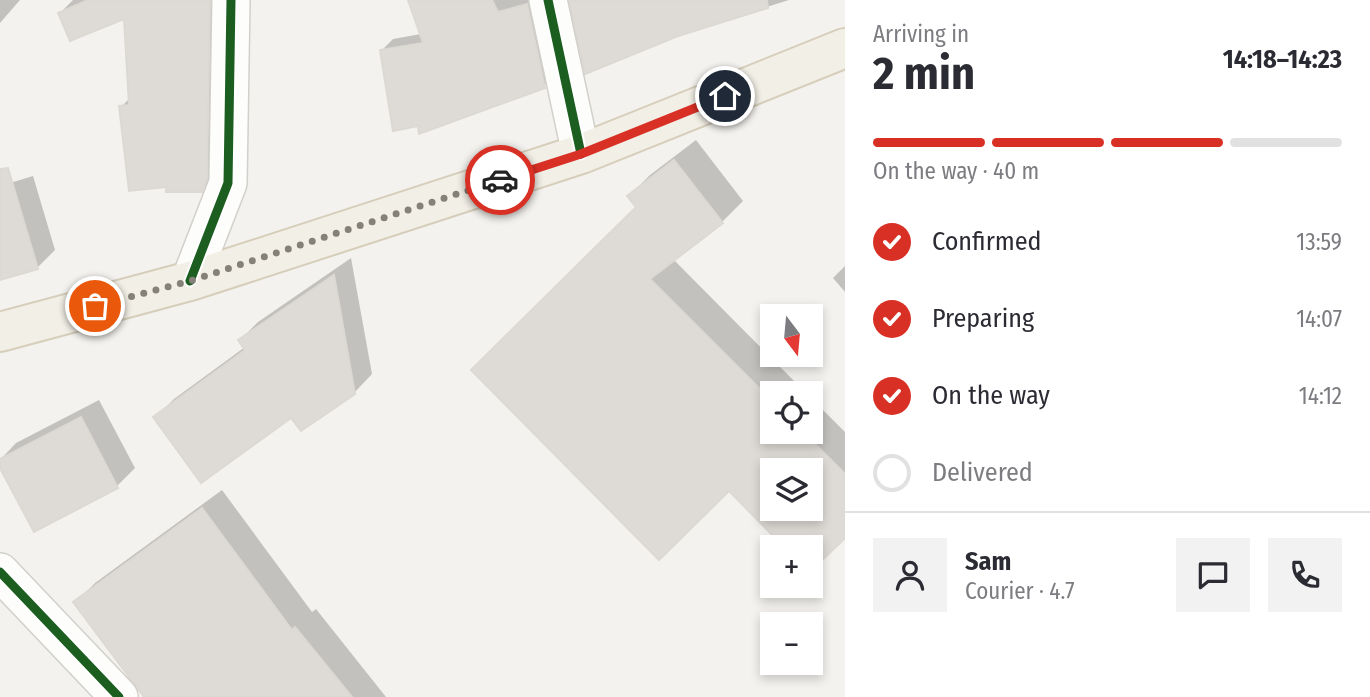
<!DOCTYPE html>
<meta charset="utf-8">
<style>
body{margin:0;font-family:"Fira Sans Condensed",sans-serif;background:#f2f2f3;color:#2b2b33;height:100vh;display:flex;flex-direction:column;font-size:26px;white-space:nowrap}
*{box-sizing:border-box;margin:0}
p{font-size:23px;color:#7c7c81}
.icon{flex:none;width:38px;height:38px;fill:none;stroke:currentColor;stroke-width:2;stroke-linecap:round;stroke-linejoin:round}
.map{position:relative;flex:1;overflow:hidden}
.details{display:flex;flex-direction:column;background:#fff;width:525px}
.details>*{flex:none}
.needle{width:46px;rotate:164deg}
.buttons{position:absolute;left:760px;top:304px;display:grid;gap:14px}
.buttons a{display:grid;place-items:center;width:63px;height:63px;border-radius:0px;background:#fff;box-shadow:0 4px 10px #0003;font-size:35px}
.pin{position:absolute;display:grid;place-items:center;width:60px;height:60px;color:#fff;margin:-30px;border:4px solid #fff;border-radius:50%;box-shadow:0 2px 7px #0007}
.courier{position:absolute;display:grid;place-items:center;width:70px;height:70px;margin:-35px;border:5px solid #d93025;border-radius:50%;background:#fff;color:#222;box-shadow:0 2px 9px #0007}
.summary em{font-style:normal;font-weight:700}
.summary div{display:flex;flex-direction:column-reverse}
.summary{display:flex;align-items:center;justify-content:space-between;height:119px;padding:0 28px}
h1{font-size:46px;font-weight:700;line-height:52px}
.bar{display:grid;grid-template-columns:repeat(4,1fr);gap:10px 7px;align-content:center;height:84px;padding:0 28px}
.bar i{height:9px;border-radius:5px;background:#e1e1e2}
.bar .active{background:#d93025}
.bar p{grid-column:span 4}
.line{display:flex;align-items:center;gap:18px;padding:0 28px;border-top:2px solid #e1e1e2}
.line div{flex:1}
.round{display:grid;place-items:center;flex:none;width:74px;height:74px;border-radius:0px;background:#f2f2f3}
ol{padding:0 28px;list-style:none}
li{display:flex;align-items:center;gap:21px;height:77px}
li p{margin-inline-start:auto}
li .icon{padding:7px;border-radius:50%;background:#d93025;color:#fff;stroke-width:4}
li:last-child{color:#7c7c81}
li i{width:38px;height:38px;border:4px solid #e1e1e2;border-radius:50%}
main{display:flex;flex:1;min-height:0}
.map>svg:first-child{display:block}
.shadow{fill:#0003;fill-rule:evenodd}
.building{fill:#dedbd6;stroke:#dcd9d4;stroke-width:2;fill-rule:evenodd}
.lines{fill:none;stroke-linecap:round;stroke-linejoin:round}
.minor-casing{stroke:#d2d0cb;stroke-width:40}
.major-casing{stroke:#d6cebb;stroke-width:42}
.minor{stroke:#fdfdfc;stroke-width:37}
.major{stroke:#f2efe6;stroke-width:38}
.cycleway-casing{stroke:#fff;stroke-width:13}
.cycleway{stroke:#1b5e20;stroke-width:9}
.done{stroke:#868178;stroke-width:7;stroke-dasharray:0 12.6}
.route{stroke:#d93025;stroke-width:9}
</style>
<main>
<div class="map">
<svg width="845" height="697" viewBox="0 0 845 697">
<rect width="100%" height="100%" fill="#f4f2ee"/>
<g class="shadow">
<polygon points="0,0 20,0 0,23"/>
<polygon points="73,0 222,0 216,176 201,190 168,185 121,107 130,98 125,16 60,13"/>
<polygon points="410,0 540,0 556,74 544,86 382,50 393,39 421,34"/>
<polygon points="571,0 789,0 678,35"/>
<path d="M696,140L743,201L722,222L673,259L807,394H772V432H810V397L845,432V535L810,569V548L729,489L659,557L638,207L629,196L650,175ZM772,471H810V509H772Z"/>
<polygon points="33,176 55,250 37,268 0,278 0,186"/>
<polygon points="351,258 372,374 354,393 292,416 156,417 174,399 245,347 240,340 258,322"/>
<polygon points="845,266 845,292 833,278"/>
<polygon points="99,400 135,468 117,486 0,464 0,460 16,443"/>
<polygon points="222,490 312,612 316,609 386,697 146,697 76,602 95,583"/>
</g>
<g class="building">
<polygon points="88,0 210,0 207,179 202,192 166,192 166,187 129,191 119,106 129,105 124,19 70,41 58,13"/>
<polygon points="408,0 492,0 498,12 527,4 545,88 419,134 418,126 393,131 380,50 423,43"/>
<polygon points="569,0 767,0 768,8 678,36 585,74"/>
<path d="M674,160L723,223L650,279L772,401V432H803L845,474V538L810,572V548H785L729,491L659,560L471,370L636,207L627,196ZM772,471H810V509H772Z"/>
<polygon points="8,168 38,269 0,280 0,169"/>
<polygon points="334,275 355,394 301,431 291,418 201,483 153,417 245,350 238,340"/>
<polygon points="81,417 118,488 34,532 0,468 0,459"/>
<polygon points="202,508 292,630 295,627 352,697 144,697 73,602"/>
</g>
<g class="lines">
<defs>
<g id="minor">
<polyline points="548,0 581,154"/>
<polyline points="190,281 228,183 231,0"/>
<polyline points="0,572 119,697"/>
</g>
<polyline id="major" points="0,332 190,281 581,154 845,48"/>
</defs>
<use href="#minor" class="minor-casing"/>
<use href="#major" class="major-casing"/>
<use href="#minor" class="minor"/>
<use href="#major" class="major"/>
<defs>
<g id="cycleway">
<polyline points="548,0 581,154"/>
<polyline points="190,281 228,183 231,0"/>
<polyline points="0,572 119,697"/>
</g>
</defs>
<use href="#cycleway" class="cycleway-casing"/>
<use href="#cycleway" class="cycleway"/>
</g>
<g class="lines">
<polyline class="done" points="95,306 190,281 500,180"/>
<polyline class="route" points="500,180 581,154 725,96"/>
</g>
</svg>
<div class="buttons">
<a><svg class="needle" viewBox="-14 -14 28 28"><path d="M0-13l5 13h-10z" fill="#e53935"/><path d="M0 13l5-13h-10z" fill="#7c7c81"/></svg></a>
<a><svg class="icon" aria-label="locate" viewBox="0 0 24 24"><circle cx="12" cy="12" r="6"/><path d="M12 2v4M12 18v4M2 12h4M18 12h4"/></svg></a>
<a><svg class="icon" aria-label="layers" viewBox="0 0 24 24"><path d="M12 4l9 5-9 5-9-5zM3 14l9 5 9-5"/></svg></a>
<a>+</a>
<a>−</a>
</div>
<div class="pin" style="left:95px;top:306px;background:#ea580c"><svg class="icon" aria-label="bag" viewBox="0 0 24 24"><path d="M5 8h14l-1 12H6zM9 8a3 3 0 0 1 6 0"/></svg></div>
<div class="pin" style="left:725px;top:96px;background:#1f2937"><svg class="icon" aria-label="home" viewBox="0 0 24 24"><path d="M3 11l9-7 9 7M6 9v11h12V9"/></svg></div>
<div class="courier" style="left:500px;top:180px"><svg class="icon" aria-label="car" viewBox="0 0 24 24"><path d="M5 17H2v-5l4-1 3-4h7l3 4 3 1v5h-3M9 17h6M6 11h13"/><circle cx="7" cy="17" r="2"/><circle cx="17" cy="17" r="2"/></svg></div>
</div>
<section class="details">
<div class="summary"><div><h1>2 min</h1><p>Arriving in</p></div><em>14:18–14:23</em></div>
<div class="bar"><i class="active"></i><i class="active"></i><i class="active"></i><i></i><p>On the way · 40 m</p></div>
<ol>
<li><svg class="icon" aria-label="check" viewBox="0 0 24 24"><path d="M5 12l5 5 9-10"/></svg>Confirmed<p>13:59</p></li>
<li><svg class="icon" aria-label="check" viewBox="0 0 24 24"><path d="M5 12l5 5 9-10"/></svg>Preparing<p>14:07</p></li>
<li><svg class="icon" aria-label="check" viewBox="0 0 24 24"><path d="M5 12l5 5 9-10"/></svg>On the way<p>14:12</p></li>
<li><i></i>Delivered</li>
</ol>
<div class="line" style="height:126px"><a class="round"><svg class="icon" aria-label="person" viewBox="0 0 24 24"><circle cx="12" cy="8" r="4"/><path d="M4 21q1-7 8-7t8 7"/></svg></a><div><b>Sam</b><p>Courier · 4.7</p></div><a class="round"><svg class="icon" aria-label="chat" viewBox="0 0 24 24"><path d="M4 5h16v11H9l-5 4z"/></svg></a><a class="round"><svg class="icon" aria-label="phone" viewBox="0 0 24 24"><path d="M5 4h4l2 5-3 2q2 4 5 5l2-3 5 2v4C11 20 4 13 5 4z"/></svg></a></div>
</section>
</main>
